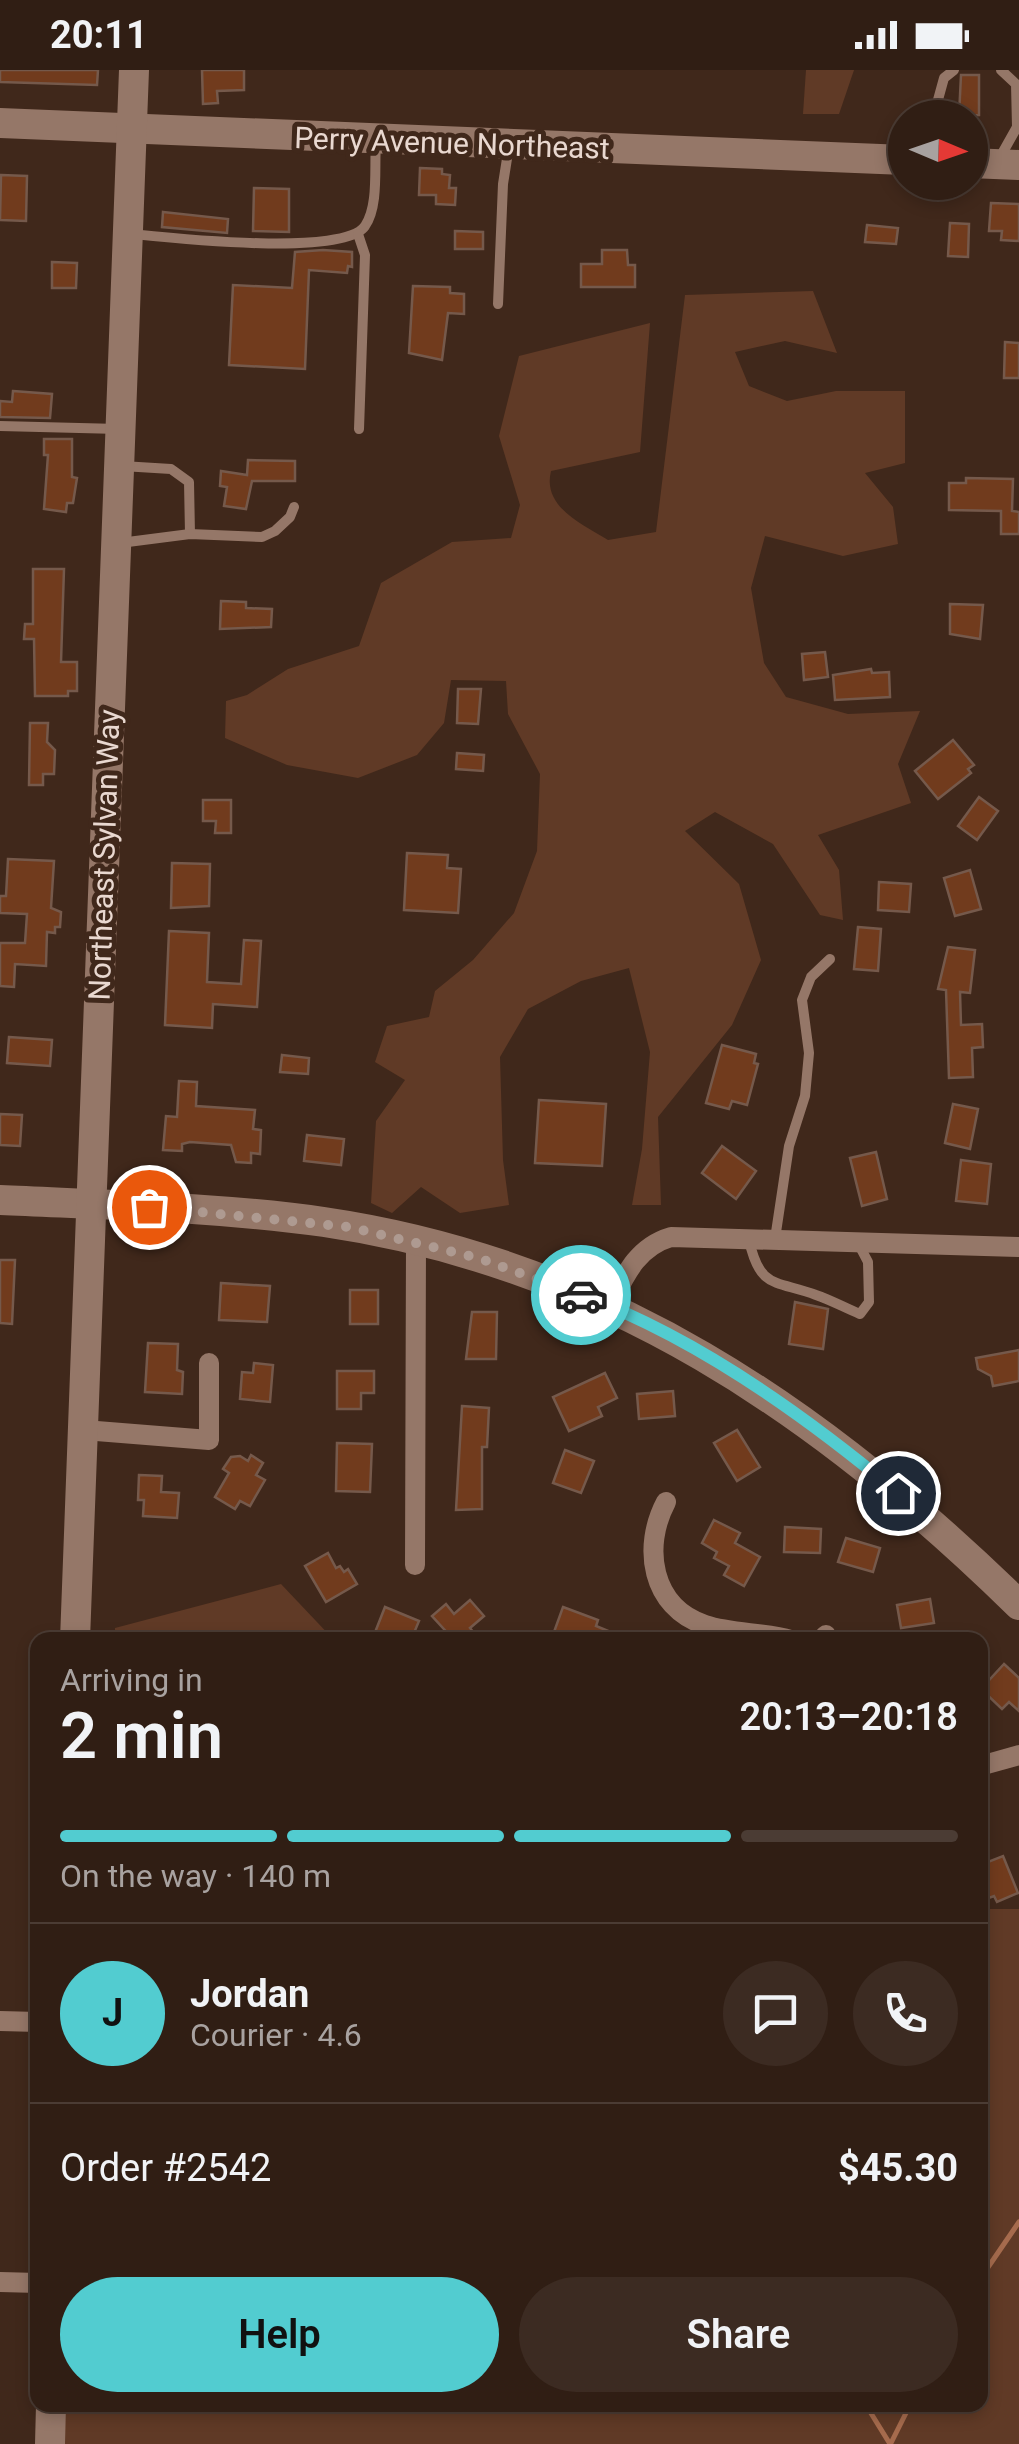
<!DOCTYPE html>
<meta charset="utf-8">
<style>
body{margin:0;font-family:Roboto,sans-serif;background:#3c2b22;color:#f1f3f6;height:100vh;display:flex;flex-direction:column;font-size:38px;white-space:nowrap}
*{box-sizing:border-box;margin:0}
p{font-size:32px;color:#a8a2a0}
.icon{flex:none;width:55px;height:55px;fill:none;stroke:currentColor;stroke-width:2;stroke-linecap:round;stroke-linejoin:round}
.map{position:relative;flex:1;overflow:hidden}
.panel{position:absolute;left:30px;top:1562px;width:958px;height:780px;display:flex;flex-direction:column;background:#301e14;border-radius:20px;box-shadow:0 5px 15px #0003,0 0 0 2px #4b3c34}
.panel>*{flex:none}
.needle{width:65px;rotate:92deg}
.fabs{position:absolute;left:888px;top:30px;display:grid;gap:20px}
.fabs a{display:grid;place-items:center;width:100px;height:100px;border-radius:50%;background:#301e14;box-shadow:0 5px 15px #0003,0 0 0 2px #4b3c34;font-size:50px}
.pin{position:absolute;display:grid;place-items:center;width:85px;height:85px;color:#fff;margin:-42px;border:5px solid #fff;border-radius:50%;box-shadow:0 2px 10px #0007}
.courier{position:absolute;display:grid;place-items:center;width:100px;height:100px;margin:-50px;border:8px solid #52ccd0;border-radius:50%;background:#fff;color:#222;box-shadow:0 2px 12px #0007}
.headline em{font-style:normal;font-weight:600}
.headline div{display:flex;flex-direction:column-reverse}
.headline{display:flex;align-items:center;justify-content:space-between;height:170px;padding:0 30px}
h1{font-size:65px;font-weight:600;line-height:75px}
.bar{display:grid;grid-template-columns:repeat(4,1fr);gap:15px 10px;align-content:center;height:120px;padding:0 30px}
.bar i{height:12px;border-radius:8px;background:#4b3c34}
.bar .active{background:#52ccd0}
.bar p{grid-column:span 4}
.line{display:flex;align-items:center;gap:25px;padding:0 30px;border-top:2px solid #4b3c34}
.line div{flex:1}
.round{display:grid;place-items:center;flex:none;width:105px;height:105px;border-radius:52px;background:#3c2b22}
.primary-button{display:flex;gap:20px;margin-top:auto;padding:20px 30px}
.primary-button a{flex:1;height:115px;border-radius:60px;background:#52ccd0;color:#111;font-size:40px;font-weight:600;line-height:115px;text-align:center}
.primary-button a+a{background:#3c2b22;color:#f1f3f6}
.status{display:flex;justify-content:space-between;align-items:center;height:70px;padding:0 50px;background:#301e14;direction:ltr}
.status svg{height:28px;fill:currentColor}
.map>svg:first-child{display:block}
.green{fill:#603a26}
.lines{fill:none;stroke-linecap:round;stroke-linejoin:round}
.stream{stroke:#a66b4d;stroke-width:5}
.building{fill:#713b1d;stroke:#75594b;stroke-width:2.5}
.lane{stroke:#957768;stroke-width:10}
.street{stroke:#957768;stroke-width:20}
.secondary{stroke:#957768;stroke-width:30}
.done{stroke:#ae9a91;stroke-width:10;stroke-dasharray:0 18}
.route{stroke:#52ccd0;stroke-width:12}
.labels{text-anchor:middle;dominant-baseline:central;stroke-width:10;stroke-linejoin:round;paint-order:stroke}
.street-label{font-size:30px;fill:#e9d8d0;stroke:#40281b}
</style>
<div class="status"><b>20:11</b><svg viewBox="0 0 49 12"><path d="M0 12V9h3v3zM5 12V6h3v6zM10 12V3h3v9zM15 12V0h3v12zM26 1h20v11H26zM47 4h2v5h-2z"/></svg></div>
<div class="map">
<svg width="1019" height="2374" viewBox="0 0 1019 2374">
<rect width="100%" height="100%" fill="#40281b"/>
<g class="green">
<polygon points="806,0 854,0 839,44 803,44"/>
<path d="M813,221L837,283L785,271L735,282L749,316L787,331L836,321H905V393L865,403L893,437L898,474L843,486L765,466L751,518L764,593L786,627L848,644L920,641L898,694L911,733L818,765L839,800L843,850L820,845L773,774L715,742L685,761L739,814L761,890L732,955L658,1047L661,1135H632L642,1079L650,982L629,898L581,911L528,939L500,987L503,1090L509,1135L460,1143L421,1117L392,1143L371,1133L376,1051L405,1010L375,992L387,956L429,947L435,921L473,890L514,843L537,781L540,704L508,644L506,611L451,610L444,653L417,685L358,708L287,695L225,668L226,631L247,625L288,599L359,576L381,513L452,472L511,468L520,435L499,366L519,286L650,253L640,382L551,401C542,437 582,454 608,470L656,462L685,225Z"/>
<polygon points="281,1514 334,1570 115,1570 115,1558"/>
<polygon points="980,1839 1019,1839 1019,2374 49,2374 51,2335 980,2335"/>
</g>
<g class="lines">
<g class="stream">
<polyline points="980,2209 1019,2152"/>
<polyline points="853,2335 869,2340 890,2374"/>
<polyline points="891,2373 910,2335"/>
</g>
</g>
<g class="building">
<polygon points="0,0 98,0 97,15 0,12"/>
<polygon points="202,0 244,0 244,20 217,21 218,33 203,34"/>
<polygon points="961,5 979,5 979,45 959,46"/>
<polygon points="420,98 442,99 442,104 450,105 449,118 456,118 455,135 436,134 436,125 419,125"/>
<polygon points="1,105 27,106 26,151 0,150"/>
<polygon points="254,118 289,119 289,162 253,161"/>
<polygon points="991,133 1019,134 1019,171 1001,170 1002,161 989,161"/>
<polygon points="163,142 228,149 227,163 162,157"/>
<polygon points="950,153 969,154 968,187 948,186"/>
<polygon points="867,155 898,158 896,174 865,172"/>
<polygon points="455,161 483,162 483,179 455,179"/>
<polygon points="323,180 352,182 352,197 348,196 347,203 309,200 305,299 229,295 233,215 292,218 295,182"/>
<polygon points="602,180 627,180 628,195 635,195 635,217 581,217 581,194 602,194"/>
<polygon points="52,192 77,193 76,218 52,218"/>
<polygon points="413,216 450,217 450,223 464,224 464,244 448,243 442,290 409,283"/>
<polygon points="1005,272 1019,273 1019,308 1004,308"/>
<polygon points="13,321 52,324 50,348 0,347 0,331 12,332"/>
<polygon points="44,369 72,369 72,407 77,408 73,433 67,433 66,442 44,439 48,385 44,385"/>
<polygon points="248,390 295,391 295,411 252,411 246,439 224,436 227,417 220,416 221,401 247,405"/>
<polygon points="966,408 1013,409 1012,441 1019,442 1019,464 1001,464 1001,441 949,440 949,413 966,413"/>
<polygon points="33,499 64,499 61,592 77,592 77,621 68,621 68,626 35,626 34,569 24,569 25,554 33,554"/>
<polygon points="221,531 246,532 246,538 272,539 271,557 220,559"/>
<polygon points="950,534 983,535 980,569 950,564"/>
<polygon points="825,582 828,607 804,610 802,584"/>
<polygon points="871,599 872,603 889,602 890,627 835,630 833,605"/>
<polygon points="458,619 481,619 478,654 457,653"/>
<polygon points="30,653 48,653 47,672 55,680 54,704 43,704 43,715 29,715"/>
<polygon points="953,670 974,695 968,699 971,703 938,729 915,701"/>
<polygon points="457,683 484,685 483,701 456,699"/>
<polygon points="979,727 998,741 977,770 958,756"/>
<polygon points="203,730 231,730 231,763 215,763 216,751 203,751"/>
<polygon points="407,783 448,785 447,798 461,799 458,843 404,840"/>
<polygon points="8,789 54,791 51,838 61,842 60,857 55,857 55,863 47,862 46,896 15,894 14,917 0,916 0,873 25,873 27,844 0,843 0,826 6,826"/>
<polygon points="172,793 210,794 209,836 171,838"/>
<polygon points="970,800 981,839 955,846 944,808"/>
<polygon points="879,812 911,814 909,842 878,840"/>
<polygon points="858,857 881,859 878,901 854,899"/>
<polygon points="169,861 209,863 207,912 241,914 244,870 261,871 257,937 213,934 212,958 165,955"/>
<polygon points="948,877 975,880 970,923 960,922 961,955 982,954 983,977 972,978 973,1007 949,1008 946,920 938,919"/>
<polygon points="9,967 52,970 50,996 7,993"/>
<polygon points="722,975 756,984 754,993 758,994 747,1035 732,1031 729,1039 706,1033"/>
<polygon points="282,985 309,988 308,1004 280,1002"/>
<polygon points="179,1011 197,1012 196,1036 255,1040 253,1059 261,1060 260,1084 251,1083 251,1093 236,1092 231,1075 190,1072 182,1074 182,1081 163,1080 166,1046 177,1047"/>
<polygon points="539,1030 606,1034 602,1096 535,1093"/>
<polygon points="953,1034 978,1039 970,1079 945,1073"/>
<polygon points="0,1044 22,1045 20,1076 0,1075"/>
<polygon points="307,1065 344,1069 341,1095 304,1091"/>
<polygon points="722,1076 756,1101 736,1129 702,1103"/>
<polygon points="876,1082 887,1129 862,1136 850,1088"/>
<polygon points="961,1090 991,1094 987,1134 956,1131"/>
<polygon points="0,1190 15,1190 12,1254 0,1253"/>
<polygon points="221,1213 270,1216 267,1252 219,1250"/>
<rect x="350" y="1220" width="28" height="34"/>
<polygon points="795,1232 828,1239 823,1279 789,1274"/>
<polygon points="472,1242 497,1242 496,1289 466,1289"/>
<polygon points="148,1273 178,1274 177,1300 183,1302 182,1324 145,1322"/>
<polygon points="1019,1280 1019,1311 993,1316 991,1306 978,1299 976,1288"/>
<polygon points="254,1293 273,1295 270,1332 240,1329 242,1302 253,1303"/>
<polygon points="337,1301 374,1301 374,1323 361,1323 361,1339 337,1339"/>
<polygon points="605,1303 617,1328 598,1337 602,1346 569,1361 553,1327"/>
<polygon points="673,1321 675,1346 639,1349 637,1324"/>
<polygon points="462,1336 489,1338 487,1377 482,1377 482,1439 456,1440"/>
<polygon points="737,1360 760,1397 737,1411 714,1373"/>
<polygon points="337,1373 372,1374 370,1422 336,1421"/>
<polygon points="565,1380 594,1391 581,1423 553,1413"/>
<polygon points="251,1385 263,1393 256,1405 265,1410 250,1436 240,1431 235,1439 215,1427 229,1403 223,1399 231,1387 240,1386 248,1391"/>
<polygon points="139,1405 162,1406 161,1422 179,1423 177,1448 143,1446 144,1430 138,1430"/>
<polygon points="714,1450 740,1463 735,1473 760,1487 744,1516 724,1505 729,1496 714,1488 717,1482 702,1473"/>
<polygon points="785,1457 821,1459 820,1483 784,1482"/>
<polygon points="846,1468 880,1478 873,1502 838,1492"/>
<polygon points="328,1483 336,1498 340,1496 344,1502 348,1499 357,1514 326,1532 305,1496"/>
<polygon points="930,1529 934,1553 901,1558 897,1535"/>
<polygon points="470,1530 484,1546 470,1558 474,1563 465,1570 454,1570 432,1546 446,1534 454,1544"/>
<polygon points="385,1537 419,1551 411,1570 372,1570"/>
<polygon points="563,1537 598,1550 596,1556 630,1570 576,1570 554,1562"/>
<polygon points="1004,1594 1019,1608 1019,1641 1009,1632 1002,1639 981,1619"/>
<polygon points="1003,1786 1018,1823 997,1832 994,1826 986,1829 980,1815 980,1795"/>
</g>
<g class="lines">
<g class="lane">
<polyline points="933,48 944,8 954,0"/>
<polyline points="999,89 1017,57 1016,14 1001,0"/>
<path d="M132,164C171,168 345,187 365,156C379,136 374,97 376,73"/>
<polyline points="358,164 365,185 359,359"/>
<polyline points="498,234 503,114 509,76"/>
<polyline points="0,356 119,359"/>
<polyline points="122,396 171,399 189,412 190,464"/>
<polyline points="120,473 190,464 262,467 275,461 290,447 294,437"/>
<polyline points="775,1169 789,1076 805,1026 809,983 802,930 811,907 830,889"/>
<path d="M749,1170C760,1220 776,1210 816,1225C831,1230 845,1238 860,1244L869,1232L868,1192L858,1173"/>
</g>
<g class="street">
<path d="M610,1235C625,1205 637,1177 671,1167L1019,1177"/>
<polyline points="84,1360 209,1370 209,1293"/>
<path d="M666,1432C642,1477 651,1537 705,1555C732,1564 763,1562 791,1570"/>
<polyline points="415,1495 416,1172"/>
<polyline points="821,1570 826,1565"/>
<polyline points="980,1696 1019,1685"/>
<polyline points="0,1951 38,1952"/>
<polyline points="0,2212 38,2213"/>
</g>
<g class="secondary">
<polyline points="0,53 905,90"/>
<polyline points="970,93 1019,95"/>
<path d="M0,1130C108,1135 217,1137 324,1152C604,1193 821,1341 1019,1535"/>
<polyline points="75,1570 134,0"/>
<polyline points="50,2374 51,2335"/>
</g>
</g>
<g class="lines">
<polyline class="done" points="149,1137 349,1157 478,1188 581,1225"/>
<path class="route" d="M581,1225C694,1266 806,1346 898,1423"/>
</g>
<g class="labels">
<g class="street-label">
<text transform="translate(452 73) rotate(2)">Perry Avenue Northeast</text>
<text transform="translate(104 785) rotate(-88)">Northeast Sylvan Way</text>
</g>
</g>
</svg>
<div class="fabs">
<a><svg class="needle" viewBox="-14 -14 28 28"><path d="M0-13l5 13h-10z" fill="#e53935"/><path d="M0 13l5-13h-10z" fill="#a8a2a0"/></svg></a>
</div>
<div class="pin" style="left:149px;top:1137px;background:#ea580c"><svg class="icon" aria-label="bag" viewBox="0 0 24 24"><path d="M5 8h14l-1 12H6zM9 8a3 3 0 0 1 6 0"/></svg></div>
<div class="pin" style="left:898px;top:1423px;background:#1f2937"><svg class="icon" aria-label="home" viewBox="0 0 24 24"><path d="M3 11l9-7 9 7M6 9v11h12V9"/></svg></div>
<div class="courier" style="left:581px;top:1225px"><svg class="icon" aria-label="car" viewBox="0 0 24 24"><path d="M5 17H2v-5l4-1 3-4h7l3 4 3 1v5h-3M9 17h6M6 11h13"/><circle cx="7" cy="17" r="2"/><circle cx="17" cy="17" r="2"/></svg></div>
<section class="panel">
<div class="headline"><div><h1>2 min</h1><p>Arriving in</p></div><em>20:13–20:18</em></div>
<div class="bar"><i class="active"></i><i class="active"></i><i class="active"></i><i></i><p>On the way · 140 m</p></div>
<div class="line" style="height:180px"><b class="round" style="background:#52ccd0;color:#111">J</b><div><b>Jordan</b><p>Courier · 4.6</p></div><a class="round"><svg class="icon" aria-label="chat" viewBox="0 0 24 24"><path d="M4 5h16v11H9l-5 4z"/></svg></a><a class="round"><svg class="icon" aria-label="phone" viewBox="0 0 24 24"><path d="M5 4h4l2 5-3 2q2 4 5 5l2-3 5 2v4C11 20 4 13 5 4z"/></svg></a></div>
<div class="line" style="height:130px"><div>Order #2542</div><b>$45.30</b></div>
<div class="primary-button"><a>Help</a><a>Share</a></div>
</section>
</div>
